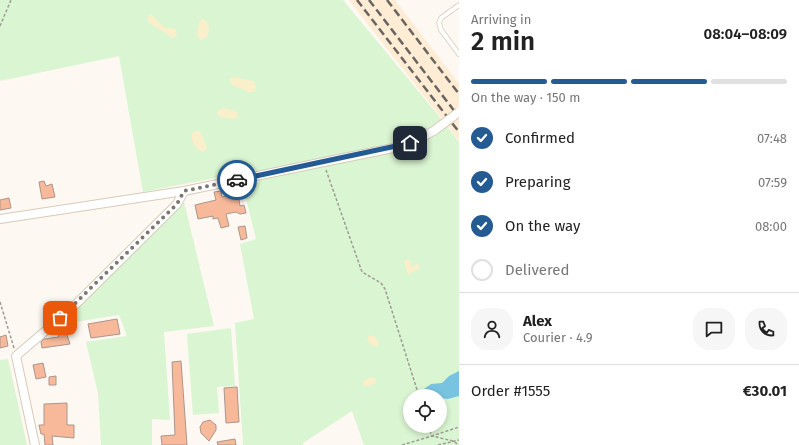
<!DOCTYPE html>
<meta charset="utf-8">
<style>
body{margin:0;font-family:"Fira Sans",sans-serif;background:#f6f6f6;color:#222;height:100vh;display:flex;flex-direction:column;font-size:15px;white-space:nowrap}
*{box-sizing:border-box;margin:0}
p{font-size:13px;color:#767676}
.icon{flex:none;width:22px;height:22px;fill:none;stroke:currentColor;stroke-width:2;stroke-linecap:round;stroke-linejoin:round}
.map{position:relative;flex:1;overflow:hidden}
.drawer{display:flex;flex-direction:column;background:#fff;width:340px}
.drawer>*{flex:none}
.controls{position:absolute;left:403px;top:389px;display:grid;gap:8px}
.controls a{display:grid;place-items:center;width:44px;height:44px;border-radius:50%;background:#fff;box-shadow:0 2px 6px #0003;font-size:20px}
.pin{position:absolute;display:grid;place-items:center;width:34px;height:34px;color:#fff;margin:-17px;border-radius:8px;box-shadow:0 2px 6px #0006}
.courier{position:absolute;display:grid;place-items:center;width:40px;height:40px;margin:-20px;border:3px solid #255b93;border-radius:50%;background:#fff;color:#222;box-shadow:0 1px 5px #0007}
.summary em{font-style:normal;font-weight:600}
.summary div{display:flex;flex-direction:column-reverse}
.summary{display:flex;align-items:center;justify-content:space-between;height:68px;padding:0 12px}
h1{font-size:26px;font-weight:600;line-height:30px}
.bar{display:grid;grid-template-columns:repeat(4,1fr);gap:6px 4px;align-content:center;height:48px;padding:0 12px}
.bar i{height:5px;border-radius:3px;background:#e0e0e0}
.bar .selected{background:#255b93}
.bar p{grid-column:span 4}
.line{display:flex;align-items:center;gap:10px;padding:0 12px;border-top:1px solid #e0e0e0}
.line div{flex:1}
.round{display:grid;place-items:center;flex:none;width:42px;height:42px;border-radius:16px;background:#f6f6f6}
ol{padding:0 12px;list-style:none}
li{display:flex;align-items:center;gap:12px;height:44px}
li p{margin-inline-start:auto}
li .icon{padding:4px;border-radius:50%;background:#255b93;color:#fff;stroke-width:4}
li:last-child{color:#767676}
li i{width:22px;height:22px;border:2px solid #e0e0e0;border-radius:50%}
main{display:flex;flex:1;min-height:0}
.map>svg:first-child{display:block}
.built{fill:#feecd5}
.green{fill:#daf5d1;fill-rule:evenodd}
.sand{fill:#f9efca}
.water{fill:#78c3e0}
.building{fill:#f8b99a;stroke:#a9968d}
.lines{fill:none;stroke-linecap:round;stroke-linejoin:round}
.service-casing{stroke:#d7cbba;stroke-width:5.5}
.minor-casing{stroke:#d7cbba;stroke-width:10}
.path{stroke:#9f9a94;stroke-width:1.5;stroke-dasharray:3 2;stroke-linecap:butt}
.service{stroke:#fff;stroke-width:4}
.minor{stroke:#fff;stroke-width:8}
.rail{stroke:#6a655f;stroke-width:2.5;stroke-dasharray:8 4;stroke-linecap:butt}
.minor-bridge-casing{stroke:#d7cbba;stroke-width:10;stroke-linecap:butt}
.minor-bridge{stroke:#fff;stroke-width:8}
.done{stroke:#7c7770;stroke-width:4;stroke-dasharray:0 7.2}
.route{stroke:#255b93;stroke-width:5}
</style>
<main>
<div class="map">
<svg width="459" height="445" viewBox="0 0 459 445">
<rect width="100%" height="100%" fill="#fdf8f1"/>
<polygon class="built" points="349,0 395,0 459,84 459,141"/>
<g class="green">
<path d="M0,0H343L438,115L459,142V445H364L352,411L303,443V445H243L235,323L254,319L240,244L256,239L242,183L259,182L256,170L143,192L119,56L0,81ZM410,396H440V426H410Z"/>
<polygon points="184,202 214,326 164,332 170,420 152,419 152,445 101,445 98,393 86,342 127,336 119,315 75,322 71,313 158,226"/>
<polygon points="231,328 235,386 217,387 219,413 193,415 187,334"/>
<polygon points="8,359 27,445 0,445 0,360"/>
</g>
<g class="sand">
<path d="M151,14L164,27L176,29L177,32L176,36L172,38C169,36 166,33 164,32C156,27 149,26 147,17Z"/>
<path d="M203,19C210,23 210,31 207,37L201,40L199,39L197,34L199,22Z"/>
<path d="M234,77L253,81L256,86L255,91C249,94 247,91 242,89C236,86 231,87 229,79Z"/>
<polygon points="223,108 236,111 238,114 238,116 235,119 220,117 217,114 217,111"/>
<path d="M197,130L200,131L207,148L204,152C196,151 190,141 192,133Z"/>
<polygon points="407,259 411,261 411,267 417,263 420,267 419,269 414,271 408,275 404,262"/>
<polygon points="369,335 374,336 379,342 379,345 377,347 371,345 367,340"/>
<polygon points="371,377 376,379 376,383 369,386 364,386 363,385 364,381"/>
</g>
<polygon class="water" points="459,371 459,396 448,399 440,398 440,396 423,396 424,389 431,384 442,383 449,376"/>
<g class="building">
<polygon points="44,181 46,186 52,184 55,197 42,199 39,182"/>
<polygon points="221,191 222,197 238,193 240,206 244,205 246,213 240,214 236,212 226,214 229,226 221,228 218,218 213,219 213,216 198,219 195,205 216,200 214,192"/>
<polygon points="9,198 11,208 0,210 0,200"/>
<polygon points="245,226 247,238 241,240 238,227"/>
<polygon points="117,319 120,334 91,338 88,324"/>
<polygon points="63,323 70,344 42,348 41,342 44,339 59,337 56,329"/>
<polygon points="6,335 8,346 0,348 0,337"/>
<polygon points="181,361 187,445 162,445 161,436 175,435 172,362"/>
<polygon points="43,363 46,377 36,379 33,365"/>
<polygon points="56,376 56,385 49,385 49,377"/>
<polygon points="237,387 239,422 226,423 224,388"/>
<polygon points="67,403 67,425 74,425 74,438 52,436 53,445 45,445 44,434 41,434 39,425 44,425 44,404"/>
<polygon points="210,420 216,425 216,430 209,441 201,433 200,427 203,422"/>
<polygon points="235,439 236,445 218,445 217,442"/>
</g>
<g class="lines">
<defs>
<polyline id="service" points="459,5 441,18 439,23 441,30 459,54"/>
<g id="minor">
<polyline points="0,219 184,191 324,162 398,147 421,138 435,130"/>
<polyline points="35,445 16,356 71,309 177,204 184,191"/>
</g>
</defs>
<use href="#service" class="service-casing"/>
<use href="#minor" class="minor-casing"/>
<g class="path">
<polyline points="0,26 11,0"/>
<polyline points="326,170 362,272 381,283 385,289 419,396"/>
<polyline points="0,302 14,348"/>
<polyline points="428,426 432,436 459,427"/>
<polyline points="402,445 432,436 453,441 459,445"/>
<polyline points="438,445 459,440"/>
</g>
<use href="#service" class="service"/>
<use href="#minor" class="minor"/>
<g class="rail">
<polyline points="357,0 459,132"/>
<polyline points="369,0 459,117"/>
<polyline points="387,0 459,94"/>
</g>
<defs>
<polyline id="minor-bridge" points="435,130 459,112"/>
</defs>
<use href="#minor-bridge" class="minor-bridge-casing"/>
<use href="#minor-bridge" class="minor-bridge"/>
</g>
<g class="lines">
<polyline class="done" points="60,318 177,204 184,191 237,180"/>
<polyline class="route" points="237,180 410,143"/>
</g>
</svg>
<div class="controls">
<a><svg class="icon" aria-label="locate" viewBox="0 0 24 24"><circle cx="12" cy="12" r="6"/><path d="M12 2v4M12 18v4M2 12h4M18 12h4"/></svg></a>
</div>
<div class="pin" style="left:60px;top:318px;background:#ea580c"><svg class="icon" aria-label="bag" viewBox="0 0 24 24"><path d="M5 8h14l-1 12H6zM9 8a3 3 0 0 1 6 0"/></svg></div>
<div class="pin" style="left:410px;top:143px;background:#1f2937"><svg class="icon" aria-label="home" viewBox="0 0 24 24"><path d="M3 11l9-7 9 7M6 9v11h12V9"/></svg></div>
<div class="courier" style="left:237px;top:180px"><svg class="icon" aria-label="car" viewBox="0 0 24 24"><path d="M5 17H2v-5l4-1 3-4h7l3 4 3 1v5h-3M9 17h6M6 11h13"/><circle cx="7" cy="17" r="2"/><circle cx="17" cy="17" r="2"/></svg></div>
</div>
<section class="drawer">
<div class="summary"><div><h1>2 min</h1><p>Arriving in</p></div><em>08:04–08:09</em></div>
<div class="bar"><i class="selected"></i><i class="selected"></i><i class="selected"></i><i></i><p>On the way · 150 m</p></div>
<ol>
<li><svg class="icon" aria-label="check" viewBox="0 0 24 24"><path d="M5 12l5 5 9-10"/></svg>Confirmed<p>07:48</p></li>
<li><svg class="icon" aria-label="check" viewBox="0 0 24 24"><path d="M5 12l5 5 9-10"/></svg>Preparing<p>07:59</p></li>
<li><svg class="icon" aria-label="check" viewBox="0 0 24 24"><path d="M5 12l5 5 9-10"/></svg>On the way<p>08:00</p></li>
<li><i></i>Delivered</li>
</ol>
<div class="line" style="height:72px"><a class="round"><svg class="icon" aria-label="person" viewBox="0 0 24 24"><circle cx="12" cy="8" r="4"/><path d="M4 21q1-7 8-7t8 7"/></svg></a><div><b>Alex</b><p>Courier · 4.9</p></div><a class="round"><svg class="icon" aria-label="chat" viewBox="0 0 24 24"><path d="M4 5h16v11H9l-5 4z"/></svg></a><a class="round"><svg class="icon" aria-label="phone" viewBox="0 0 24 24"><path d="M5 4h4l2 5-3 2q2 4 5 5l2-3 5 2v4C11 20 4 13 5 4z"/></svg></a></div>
<div class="line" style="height:52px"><div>Order #1555</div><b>€30.01</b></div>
</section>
</main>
